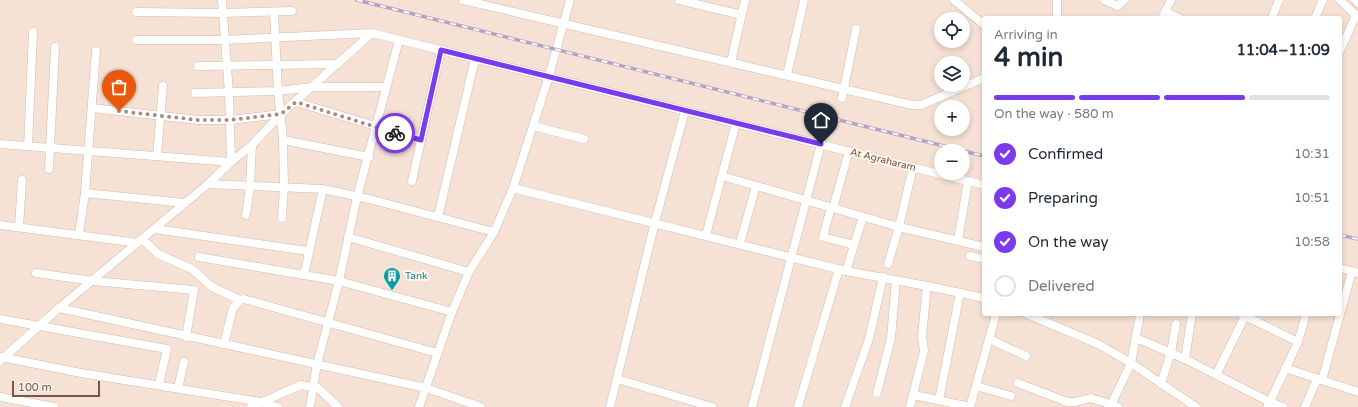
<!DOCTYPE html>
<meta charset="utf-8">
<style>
body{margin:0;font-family:"Varela Round",sans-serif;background:#f6f6f7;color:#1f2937;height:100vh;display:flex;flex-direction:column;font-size:15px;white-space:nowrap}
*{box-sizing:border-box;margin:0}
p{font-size:13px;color:#747a83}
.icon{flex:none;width:22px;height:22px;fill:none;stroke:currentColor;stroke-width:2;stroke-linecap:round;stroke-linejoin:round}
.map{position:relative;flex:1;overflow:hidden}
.side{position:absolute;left:982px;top:16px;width:360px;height:300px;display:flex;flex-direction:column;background:#fff;border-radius:4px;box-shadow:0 2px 6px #0003}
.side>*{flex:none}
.tools{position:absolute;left:934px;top:12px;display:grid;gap:8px}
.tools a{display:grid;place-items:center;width:36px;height:36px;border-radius:50%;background:#fff;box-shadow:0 2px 6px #0003;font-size:20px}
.scale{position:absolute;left:12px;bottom:10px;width:88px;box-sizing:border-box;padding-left:4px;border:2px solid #785449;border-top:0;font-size:11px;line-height:14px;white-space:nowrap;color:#785449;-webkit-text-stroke:3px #fff6ed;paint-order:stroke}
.pin{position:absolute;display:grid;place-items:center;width:34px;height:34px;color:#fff;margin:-41px -17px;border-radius:50% 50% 50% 0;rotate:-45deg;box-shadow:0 0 4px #0007}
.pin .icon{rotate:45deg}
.courier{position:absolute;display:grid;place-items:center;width:40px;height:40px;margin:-20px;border:3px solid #7c3aed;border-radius:50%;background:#fff;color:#222;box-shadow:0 1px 5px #0007}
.overview em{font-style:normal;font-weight:800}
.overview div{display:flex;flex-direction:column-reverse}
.overview{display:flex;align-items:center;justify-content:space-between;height:68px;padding:0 12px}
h1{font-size:26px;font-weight:800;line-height:30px}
.bar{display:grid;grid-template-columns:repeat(4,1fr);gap:6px 4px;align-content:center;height:48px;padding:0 12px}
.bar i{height:5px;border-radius:3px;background:#e0e1e3}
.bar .current{background:#7c3aed}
.bar p{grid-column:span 4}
ol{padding:0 12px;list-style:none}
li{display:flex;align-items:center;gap:12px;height:44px}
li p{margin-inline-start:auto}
li .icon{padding:4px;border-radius:50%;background:#7c3aed;color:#fff;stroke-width:4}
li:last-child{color:#747a83}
li i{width:22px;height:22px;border:2px solid #e0e1e3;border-radius:50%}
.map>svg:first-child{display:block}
.residential{fill:#f5e2d4;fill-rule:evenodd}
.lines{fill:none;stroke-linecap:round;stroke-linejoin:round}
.minor-casing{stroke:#d2baae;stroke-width:9}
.minor{stroke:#fff;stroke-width:8}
.rail-casing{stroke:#b2a3c8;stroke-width:3.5}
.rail{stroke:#fff6ed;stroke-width:2;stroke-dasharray:6;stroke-linecap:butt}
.done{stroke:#a78b80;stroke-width:4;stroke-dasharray:0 7.2}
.route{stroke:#7c3aed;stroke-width:5}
.labels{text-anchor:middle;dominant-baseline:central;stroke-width:4;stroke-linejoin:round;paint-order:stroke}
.street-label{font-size:10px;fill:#785449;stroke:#fff6ed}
.culture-label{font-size:10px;fill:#0d838f;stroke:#fff6ed;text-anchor:start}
</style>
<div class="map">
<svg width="1358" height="407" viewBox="0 0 1358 407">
<rect width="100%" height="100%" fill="#fdf1e6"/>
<path class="residential" d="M0,0H1358V407H0ZM984,18H1340V314H984ZM941,19H963V41H941ZM941,63H963V85H941ZM941,107H963V129H941ZM941,151H963V173H941Z"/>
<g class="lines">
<defs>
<g id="minor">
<polyline points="463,0 912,105 921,105 984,78"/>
<polyline points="679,0 742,15"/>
<polyline points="954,0 984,25"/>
<polyline points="1104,0 1118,6 1124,0"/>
<polyline points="1340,0 1358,17"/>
<polyline points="1355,0 1358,3"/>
<polyline points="136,12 223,13 292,11"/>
<polyline points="1165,12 1179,18"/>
<polyline points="274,13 278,91 283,140 284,187 282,218"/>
<polyline points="1057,18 1057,0"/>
<polyline points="1162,18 1171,0"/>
<polyline points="1272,18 1279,0"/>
<polyline points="1315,18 1323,0"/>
<polyline points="136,40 225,40 372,33"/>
<polyline points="1340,51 1356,15"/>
<polyline points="731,62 745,0"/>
<polyline points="198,66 338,64"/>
<polyline points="787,75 804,0"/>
<polyline points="195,93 278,91 312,87 386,87"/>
<polyline points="842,98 856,29"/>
<polyline points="296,102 421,140"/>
<polyline points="92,108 198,120 230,120 281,114"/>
<polyline points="533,126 584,139"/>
<polyline points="283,140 369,157"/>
<polyline points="0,144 231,162 229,93 222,0"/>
<polyline points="28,146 33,32"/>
<polyline points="157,156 163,86"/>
<polyline points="49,169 55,47"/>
<polyline points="722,176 899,227 984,247"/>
<polyline points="412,181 441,50"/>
<polyline points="208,184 323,189 369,199 494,232"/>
<polyline points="513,188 846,271 927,286 984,298"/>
<polyline points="85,193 185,203"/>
<polyline points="831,207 823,237 854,245"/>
<polyline points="833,208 849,151"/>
<polyline points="246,215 250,186 252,145"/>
<polyline points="438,217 475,59"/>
<polyline points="0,225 138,243"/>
<polyline points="19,227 22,180"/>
<polyline points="155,229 308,251"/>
<polyline points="79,234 85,193 96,51"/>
<polyline points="706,235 736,123"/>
<polyline points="348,237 469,272"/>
<polyline points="142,239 158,254 192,269 212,287 240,300 244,299 437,353"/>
<polyline points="958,240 968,181"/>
<polyline points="740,243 756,186"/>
<polyline points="970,256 984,259"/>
<polyline points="199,257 339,281 452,312"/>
<polyline points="888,264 899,227 913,167"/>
<polyline points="1340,268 1358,273"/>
<polyline points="846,271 863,217"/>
<polyline points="36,273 93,281 194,290 186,337"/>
<polyline points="304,275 323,189"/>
<polyline points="59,308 426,388 481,407"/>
<polyline points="1027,314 1098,344 1131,363 1196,407"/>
<polyline points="1241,314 1298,342"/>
<polyline points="0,319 167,349 159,384"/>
<polyline points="1136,338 1185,359 1270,402 1283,407"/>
<polyline points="989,339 1026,356"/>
<polyline points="224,344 233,308 240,300"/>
<polyline points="1,357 81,373 261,402 278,407"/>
<polyline points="1185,359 1192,314"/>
<polyline points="0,361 59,308 208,184 231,162 252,145 281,114 372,33 984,185"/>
<polyline points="1285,368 1358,392"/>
<polyline points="1216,375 1245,316"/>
<polyline points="617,379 712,407"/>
<polyline points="1322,380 1352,271"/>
<polyline points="1018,383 1067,402 1076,402 1091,398 1118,407"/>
<polyline points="1161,384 1171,352 1176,324"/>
<polyline points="976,386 1011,396"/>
<polyline points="178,388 184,362"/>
<polyline points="877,393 891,338 896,280"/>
<polyline points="914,395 970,407"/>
<polyline points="0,397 54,407"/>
<polyline points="939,400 960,293"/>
<polyline points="1111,405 1131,363 1140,314"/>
<polyline points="1268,406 1298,342 1306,314"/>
<polyline points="251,407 301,385 318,388 338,407"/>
<polyline points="310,407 317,364 339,281 357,197 399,40"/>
<polyline points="419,407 452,312 469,272 494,232 513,188 549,76 570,0"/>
<polyline points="610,407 655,222 685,111"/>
<polyline points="752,407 821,144"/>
<polyline points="798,407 839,269"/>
<polyline points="845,407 869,339 883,277"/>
<polyline points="910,407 924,351 922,336 927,286"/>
<polyline points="970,407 996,314"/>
<polyline points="1305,407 1317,379"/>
</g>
</defs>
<use href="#minor" class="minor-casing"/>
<use href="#minor" class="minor"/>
<defs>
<g id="rail">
<polyline points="357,0 984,156"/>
<polyline points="1340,235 1358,239"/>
</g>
</defs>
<use href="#rail" class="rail-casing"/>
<use href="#rail" class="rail"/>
</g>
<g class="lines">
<polyline class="done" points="119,111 198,120 230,120 281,114 296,102 395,133"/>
<polyline class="route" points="395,133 421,140 441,50 821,144"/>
</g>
<defs>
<symbol id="building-pin" viewBox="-11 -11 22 30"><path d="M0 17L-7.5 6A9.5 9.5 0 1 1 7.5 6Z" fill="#0f9aa8" stroke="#fff6ed"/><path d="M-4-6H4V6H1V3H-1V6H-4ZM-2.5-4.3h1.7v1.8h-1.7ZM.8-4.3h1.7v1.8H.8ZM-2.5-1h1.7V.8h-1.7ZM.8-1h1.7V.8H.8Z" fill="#fff"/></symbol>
</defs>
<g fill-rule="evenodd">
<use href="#building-pin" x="382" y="266" width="20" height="27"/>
</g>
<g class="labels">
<g class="street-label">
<text transform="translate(883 160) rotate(14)">At Agraharam</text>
</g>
<g class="culture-label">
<text x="405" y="276">Tank</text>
</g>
</g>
</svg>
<div class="tools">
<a><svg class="icon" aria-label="locate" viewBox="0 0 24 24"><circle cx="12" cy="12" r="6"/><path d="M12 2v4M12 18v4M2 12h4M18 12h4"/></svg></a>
<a><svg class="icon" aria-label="layers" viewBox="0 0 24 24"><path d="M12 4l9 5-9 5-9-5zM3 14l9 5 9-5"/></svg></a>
<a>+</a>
<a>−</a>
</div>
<div class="scale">100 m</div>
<div class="pin" style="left:119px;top:111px;background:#ea580c"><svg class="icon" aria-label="bag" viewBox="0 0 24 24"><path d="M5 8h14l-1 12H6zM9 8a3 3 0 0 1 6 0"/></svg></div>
<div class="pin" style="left:821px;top:144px;background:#1f2937"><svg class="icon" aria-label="home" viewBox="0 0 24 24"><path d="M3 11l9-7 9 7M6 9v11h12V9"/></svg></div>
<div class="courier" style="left:395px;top:133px"><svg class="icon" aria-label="bike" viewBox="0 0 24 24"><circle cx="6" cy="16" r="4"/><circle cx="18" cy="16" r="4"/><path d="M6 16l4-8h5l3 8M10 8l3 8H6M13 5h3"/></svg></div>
<section class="side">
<div class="overview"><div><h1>4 min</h1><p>Arriving in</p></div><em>11:04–11:09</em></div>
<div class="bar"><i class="current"></i><i class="current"></i><i class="current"></i><i></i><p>On the way · 580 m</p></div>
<ol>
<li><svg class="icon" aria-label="check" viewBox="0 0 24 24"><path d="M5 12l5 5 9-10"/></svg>Confirmed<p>10:31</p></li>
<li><svg class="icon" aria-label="check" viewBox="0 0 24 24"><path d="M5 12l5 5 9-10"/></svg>Preparing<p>10:51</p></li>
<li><svg class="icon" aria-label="check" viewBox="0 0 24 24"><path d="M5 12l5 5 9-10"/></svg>On the way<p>10:58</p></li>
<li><i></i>Delivered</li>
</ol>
</section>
</div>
